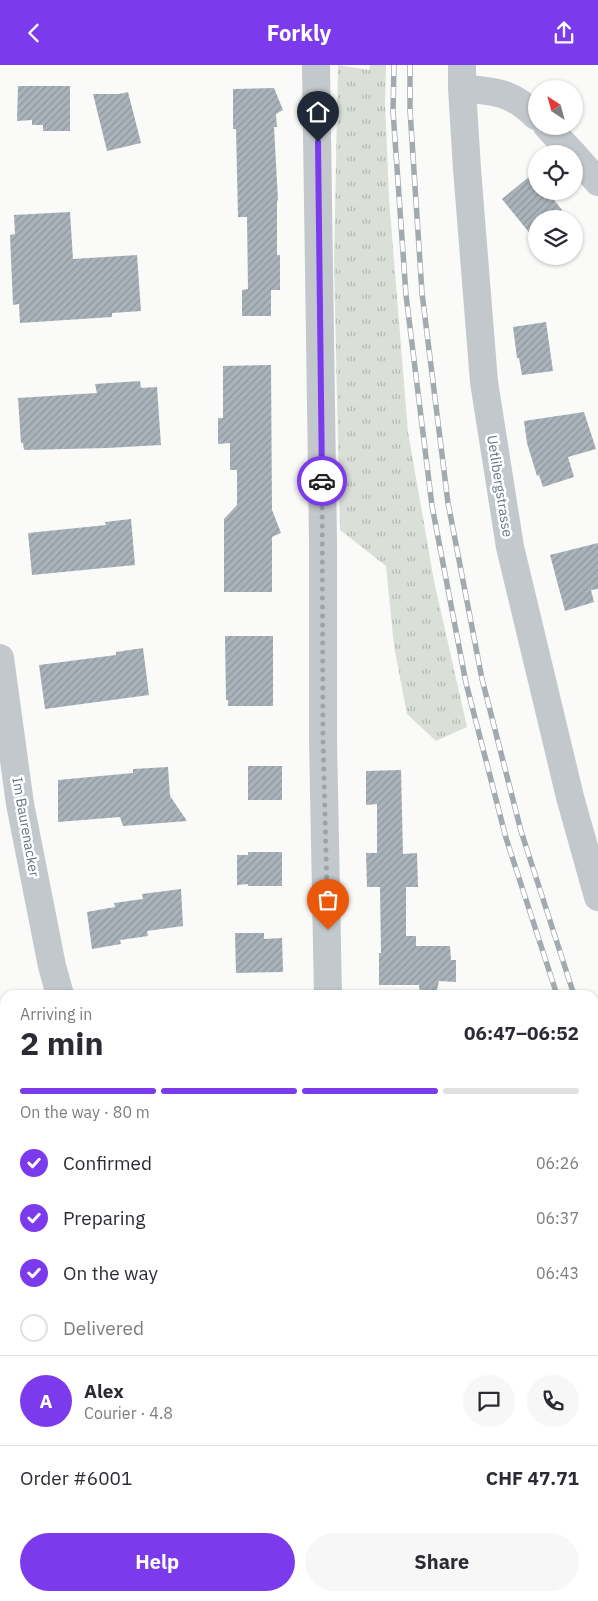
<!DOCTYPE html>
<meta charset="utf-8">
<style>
body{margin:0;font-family:"IBM Plex Sans",sans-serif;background:#f7f7f7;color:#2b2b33;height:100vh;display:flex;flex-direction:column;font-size:19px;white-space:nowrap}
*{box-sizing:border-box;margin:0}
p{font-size:16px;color:#7c7c81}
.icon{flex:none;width:28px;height:28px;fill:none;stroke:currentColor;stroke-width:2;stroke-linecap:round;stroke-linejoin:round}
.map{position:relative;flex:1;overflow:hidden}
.panel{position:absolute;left:0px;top:925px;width:599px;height:611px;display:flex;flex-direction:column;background:#fff;border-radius:15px 15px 0 0;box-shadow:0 1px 4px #0004}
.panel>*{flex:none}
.needle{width:32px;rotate:324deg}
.controls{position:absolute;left:528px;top:15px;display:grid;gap:10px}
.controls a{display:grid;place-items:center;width:55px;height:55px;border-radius:50%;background:#fff;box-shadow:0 1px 4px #0004;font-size:25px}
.pin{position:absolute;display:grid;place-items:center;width:42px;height:42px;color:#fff;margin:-51px -21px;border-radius:50% 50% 50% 0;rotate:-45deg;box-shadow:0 0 5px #0007}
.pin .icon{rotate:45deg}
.courier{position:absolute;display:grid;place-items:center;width:50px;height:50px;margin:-25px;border:4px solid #7c3aed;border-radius:50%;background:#fff;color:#222;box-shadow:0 1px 6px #0007}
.summary em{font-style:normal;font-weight:700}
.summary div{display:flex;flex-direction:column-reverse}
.summary{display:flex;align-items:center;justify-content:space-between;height:85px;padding:0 20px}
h1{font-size:32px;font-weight:700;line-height:38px}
.bar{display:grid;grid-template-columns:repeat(4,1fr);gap:8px 5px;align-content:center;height:60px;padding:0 20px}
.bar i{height:6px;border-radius:4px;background:#e1e1e2}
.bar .current{background:#7c3aed}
.bar p{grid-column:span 4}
.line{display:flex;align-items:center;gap:12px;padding:0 20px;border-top:1px solid #e1e1e2}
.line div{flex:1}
.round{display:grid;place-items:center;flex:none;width:52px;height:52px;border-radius:26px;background:#f7f7f7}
ol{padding:0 20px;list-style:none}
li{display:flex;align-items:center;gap:15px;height:55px}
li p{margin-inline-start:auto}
li .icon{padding:5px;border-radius:50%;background:#7c3aed;color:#fff;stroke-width:4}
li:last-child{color:#7c7c81}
li i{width:28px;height:28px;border:2px solid #e1e1e2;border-radius:50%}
.primary-button{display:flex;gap:10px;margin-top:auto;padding:10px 20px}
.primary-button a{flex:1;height:58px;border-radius:30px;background:#7c3aed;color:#fff;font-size:20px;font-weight:700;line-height:58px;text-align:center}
.primary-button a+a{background:#f7f7f7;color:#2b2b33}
header{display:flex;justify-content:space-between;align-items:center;height:65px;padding:0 20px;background:#7c3aed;color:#fff;font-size:22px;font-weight:700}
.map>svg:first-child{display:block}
.grass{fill:url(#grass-tufts)}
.building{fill:url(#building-hatch)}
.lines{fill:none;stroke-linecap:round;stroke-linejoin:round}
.lane{stroke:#c3c8cc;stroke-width:16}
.street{stroke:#c3c8cc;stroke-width:28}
.rail-casing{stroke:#a2aab0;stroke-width:5.5}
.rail{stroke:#fff;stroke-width:4;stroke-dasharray:11;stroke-linecap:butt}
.done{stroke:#99a4ac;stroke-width:5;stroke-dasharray:0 9}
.route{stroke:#7c3aed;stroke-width:6}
.labels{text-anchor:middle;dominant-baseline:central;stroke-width:5;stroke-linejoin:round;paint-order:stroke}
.street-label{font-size:14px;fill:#657683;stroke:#fff}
</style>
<header><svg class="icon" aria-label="back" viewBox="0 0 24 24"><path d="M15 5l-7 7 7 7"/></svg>Forkly<svg class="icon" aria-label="share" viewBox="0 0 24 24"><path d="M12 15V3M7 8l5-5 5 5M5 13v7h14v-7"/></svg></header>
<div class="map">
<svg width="598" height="1536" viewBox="0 0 598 1536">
<defs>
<pattern id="grass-tufts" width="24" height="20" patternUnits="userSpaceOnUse" patternTransform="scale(1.25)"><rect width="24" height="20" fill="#dadfd7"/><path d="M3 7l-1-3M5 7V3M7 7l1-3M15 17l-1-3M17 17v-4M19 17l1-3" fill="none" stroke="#b4b9b4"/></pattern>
<pattern id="building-hatch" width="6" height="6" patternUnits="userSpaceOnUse" patternTransform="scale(1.25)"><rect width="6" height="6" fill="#aab3b9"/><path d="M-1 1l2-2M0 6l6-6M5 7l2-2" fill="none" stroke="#8e969c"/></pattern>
</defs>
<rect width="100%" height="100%" fill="#fafaf8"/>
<polygon class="grass" points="338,0 369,5 370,0 386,0 385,37 389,134 408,367 434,516 467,662 436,676 407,649 394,581 386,501 340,465 334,197"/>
<g class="building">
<polygon points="18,21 70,21 70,66 43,66 43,60 32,60 32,55 17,56"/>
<polygon points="274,23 283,45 276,49 277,62 274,62 278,135 277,136 277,190 280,190 280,225 271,225 271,251 242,251 242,225 248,224 247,152 238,152 236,64 233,64 233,24"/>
<polygon points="128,27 141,78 107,86 93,29 119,29"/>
<polygon points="536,106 536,126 547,126 569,154 538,154 536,152 536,176 502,134"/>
<polygon points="70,147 73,194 137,190 141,246 112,248 112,252 20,258 19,239 13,240 10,170 15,169 14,150"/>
<polygon points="546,257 553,306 522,310 519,293 517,293 513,262"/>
<polygon points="271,300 272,445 281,468 272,472 272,527 224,527 224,454 237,440 237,405 230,405 230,378 218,379 218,353 223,353 223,301"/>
<polygon points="140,316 141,323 157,322 161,380 107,383 24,385 23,378 21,378 18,333 97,328 95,319"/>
<polygon points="584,347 596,384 568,392 574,412 543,422 539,410 537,411 527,378 524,356"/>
<polygon points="131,454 135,500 32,510 28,468 106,460 105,457"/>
<polygon points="598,478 598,524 591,525 594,537 565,546 550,490"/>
<polygon points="225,571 273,571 273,641 228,641 228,635 226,635"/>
<polygon points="143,583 149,630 45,644 39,600 116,590 116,587"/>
<rect x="248" y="701" width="34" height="34"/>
<polygon points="168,702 170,731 187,756 123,761 120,752 58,757 58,715 133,708 133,704"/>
<polygon points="401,705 403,789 417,788 418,822 406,822 406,871 416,871 416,881 450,881 451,895 456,895 456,917 439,916 436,930 420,930 419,920 379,920 379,888 381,888 380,822 367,822 366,788 377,788 377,739 366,740 366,706"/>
<polygon points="248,787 282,787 282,821 248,821 248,819 237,820 237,790 248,790"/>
<polygon points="181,824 183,861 147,866 148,871 120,875 121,879 92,884 87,847 115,842 114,838 143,834 142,829"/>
<polygon points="235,868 264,868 264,874 282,873 283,907 236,908"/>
</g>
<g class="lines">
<polyline class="lane" points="0,1431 1,1434"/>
<g class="street">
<polyline points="316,0 323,476 323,675 328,930"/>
<polyline points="462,0 462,23 467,104 484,317 510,482 570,732 598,832"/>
<path d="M462,23C495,27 511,26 536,51"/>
<polyline points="547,61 573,89"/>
<polyline points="574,90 598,117"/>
<polyline points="0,593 20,739 52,901 60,930"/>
<polyline points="0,1351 5,1350"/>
<polyline points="262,1536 264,1531"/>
</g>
<defs>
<g id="rail">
<polyline points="394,0 393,46 406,230 432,441 466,618 506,773 557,930"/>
<polyline points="410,0 410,45 422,228 448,438 482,614 521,766 574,930"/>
<polyline points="594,991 598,1004"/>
<polyline points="594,1044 598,1057"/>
</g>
</defs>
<use href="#rail" class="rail-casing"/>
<use href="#rail" class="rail"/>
</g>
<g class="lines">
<polyline class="done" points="322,416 323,675 328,865"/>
<polyline class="route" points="318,77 322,416"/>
</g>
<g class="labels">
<g class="street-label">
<text transform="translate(500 421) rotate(81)">Uetlibergstrasse</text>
<text transform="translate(26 762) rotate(80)">Im Baurenacker</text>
</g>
</g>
</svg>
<div class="controls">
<a><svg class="needle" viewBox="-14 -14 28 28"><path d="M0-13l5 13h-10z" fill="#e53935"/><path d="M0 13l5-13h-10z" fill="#7c7c81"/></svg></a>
<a><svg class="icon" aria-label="locate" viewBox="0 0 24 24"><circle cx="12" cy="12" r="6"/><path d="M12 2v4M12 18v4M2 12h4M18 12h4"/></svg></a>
<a><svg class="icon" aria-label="layers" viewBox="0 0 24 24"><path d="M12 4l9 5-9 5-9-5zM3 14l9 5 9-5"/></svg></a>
</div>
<div class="pin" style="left:328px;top:865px;background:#ea580c"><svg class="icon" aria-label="bag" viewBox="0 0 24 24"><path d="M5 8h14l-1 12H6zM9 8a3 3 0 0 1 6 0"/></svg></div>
<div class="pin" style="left:318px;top:77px;background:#1f2937"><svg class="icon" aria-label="home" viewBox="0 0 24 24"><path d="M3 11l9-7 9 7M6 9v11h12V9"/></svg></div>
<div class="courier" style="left:322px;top:416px"><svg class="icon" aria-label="car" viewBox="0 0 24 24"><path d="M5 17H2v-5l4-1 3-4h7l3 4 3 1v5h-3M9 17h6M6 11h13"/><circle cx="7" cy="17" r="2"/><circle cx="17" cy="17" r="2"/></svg></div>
<section class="panel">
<div class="summary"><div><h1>2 min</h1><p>Arriving in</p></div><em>06:47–06:52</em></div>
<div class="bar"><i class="current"></i><i class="current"></i><i class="current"></i><i></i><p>On the way · 80 m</p></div>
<ol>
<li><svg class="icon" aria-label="check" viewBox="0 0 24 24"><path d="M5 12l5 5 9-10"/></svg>Confirmed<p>06:26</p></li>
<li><svg class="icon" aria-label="check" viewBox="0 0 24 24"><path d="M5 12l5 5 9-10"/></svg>Preparing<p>06:37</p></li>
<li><svg class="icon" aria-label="check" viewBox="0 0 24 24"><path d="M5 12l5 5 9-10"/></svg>On the way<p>06:43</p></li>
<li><i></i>Delivered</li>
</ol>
<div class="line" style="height:90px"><b class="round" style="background:#7c3aed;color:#fff">A</b><div><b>Alex</b><p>Courier · 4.8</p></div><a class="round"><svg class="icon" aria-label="chat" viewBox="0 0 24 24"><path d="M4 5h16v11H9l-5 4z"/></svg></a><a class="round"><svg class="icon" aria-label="phone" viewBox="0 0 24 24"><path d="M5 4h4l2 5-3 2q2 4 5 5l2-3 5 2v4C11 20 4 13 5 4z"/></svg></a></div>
<div class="line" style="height:65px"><div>Order #6001</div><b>CHF 47.71</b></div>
<div class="primary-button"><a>Help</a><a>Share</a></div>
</section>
</div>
